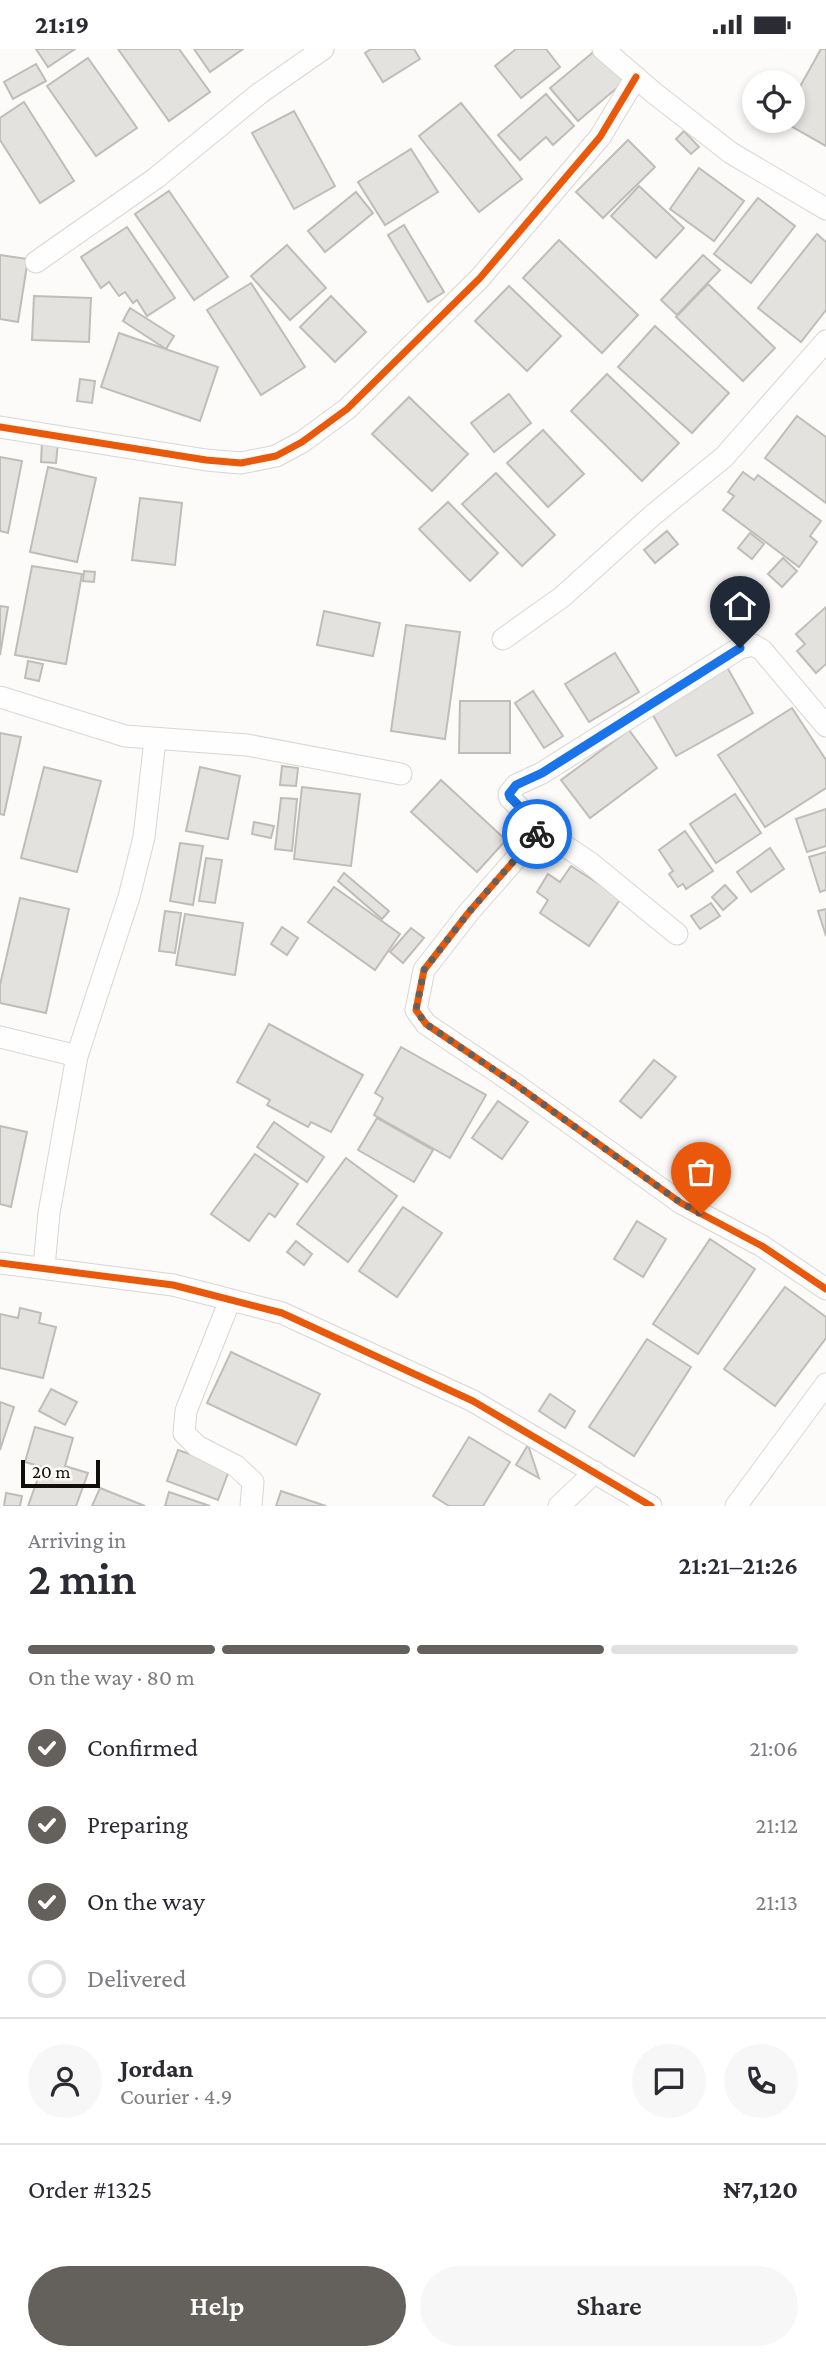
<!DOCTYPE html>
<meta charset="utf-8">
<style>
body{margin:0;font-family:"Crimson Pro",serif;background:#f7f7f7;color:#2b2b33;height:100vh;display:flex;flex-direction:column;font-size:26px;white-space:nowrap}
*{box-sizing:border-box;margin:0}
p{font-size:23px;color:#7c7c81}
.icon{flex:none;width:38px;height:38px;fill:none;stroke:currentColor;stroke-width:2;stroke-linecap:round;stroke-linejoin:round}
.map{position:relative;height:1457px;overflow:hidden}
.panel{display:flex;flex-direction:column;background:#fff;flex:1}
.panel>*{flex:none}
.buttons{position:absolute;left:742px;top:21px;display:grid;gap:14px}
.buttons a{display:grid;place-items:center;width:63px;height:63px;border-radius:50%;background:#fff;box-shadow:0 4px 10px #0003;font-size:35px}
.scale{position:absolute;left:21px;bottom:18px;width:79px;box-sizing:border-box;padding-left:7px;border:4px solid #120e09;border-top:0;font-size:19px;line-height:24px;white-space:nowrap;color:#120e09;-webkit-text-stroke:5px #fdfbf8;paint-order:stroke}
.pin{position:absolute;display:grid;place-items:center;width:60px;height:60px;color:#fff;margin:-72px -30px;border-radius:50% 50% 50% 0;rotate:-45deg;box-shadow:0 0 7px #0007}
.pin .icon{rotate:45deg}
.courier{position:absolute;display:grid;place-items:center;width:70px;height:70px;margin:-35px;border:5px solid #1a73e8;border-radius:50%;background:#fff;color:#222;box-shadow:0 2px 9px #0007}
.summary em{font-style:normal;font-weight:600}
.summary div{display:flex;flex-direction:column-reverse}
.summary{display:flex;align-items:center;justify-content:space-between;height:119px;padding:0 28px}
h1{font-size:46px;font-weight:600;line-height:52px}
.bar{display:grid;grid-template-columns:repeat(4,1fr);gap:10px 7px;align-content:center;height:84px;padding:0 28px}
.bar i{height:9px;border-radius:5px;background:#e1e1e2}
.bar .active{background:#64615d}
.bar p{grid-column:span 4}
.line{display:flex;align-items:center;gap:18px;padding:0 28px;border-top:2px solid #e1e1e2}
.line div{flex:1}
.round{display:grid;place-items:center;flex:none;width:74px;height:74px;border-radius:37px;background:#f7f7f7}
ol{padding:0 28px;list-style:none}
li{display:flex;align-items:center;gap:21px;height:77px}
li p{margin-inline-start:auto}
li .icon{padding:7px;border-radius:50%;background:#64615d;color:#fff;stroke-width:4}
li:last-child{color:#7c7c81}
li i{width:38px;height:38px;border:4px solid #e1e1e2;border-radius:50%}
.cta{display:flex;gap:14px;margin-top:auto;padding:14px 28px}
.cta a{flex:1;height:80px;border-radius:42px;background:#64615d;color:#fff;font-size:28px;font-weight:600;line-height:80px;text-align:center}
.cta a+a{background:#f7f7f7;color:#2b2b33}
.status{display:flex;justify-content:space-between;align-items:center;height:49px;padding:0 35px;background:#fff;direction:ltr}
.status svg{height:19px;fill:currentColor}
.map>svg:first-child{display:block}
.building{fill:#e4e2de;stroke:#c0bdb9;stroke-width:2}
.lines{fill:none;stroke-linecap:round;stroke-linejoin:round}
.minor-casing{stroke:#d9d6d2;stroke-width:23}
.minor{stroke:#fffefe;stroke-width:21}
.cycleway-casing{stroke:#fdfbf8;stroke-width:11}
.cycleway{stroke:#e8590c;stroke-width:7}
.done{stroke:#64615d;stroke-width:7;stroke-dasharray:0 12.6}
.route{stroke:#1a73e8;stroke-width:9}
</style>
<div class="status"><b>21:19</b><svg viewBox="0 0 49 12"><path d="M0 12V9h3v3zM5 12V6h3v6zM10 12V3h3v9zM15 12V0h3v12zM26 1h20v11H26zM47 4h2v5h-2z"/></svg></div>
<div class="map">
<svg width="826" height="1457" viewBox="0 0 826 1457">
<rect width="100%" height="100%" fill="#fcfbf9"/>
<g class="building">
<polygon points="36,0 75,0 48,18"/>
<polygon points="118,0 179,0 210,43 169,72"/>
<polygon points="194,0 243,0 210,23"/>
<polygon points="371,0 414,0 420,10 383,33 365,4"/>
<polygon points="516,0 546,0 560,18 521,49 495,17"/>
<polygon points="597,0 625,32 578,72 550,39"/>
<polygon points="821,0 826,0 826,97 782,72 793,72 793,50"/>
<polygon points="88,9 137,79 96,107 47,37"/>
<polygon points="36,15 46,32 13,50 4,33"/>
<polygon points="546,45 574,77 553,96 546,88 520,111 498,86"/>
<polygon points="24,53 74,132 40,154 0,91 0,69"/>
<polygon points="461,54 522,130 479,163 419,87"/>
<polygon points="294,62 335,137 294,160 252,84"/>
<polygon points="684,82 699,98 691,105 676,90"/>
<polygon points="628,91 655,118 603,169 576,143"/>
<polygon points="411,100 438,143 385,176 358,133"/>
<polygon points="699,119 744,152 714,192 670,160"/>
<polygon points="639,137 684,179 656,209 611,167"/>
<polygon points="169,142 228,228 194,251 135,165"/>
<polygon points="356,143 373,164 325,203 308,182"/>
<polygon points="758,149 795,177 751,234 714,205"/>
<polygon points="404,176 444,243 428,253 388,186"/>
<polygon points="127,178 175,249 147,267 137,251 133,254 125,243 119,247 109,233 101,239 81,208"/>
<polygon points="817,185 826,193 826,261 801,293 758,259"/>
<polygon points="559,191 638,266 602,304 523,229"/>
<polygon points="287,196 326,239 290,271 251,227"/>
<polygon points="0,206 28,210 18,273 0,270"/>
<polygon points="703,206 720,221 677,266 661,251"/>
<polygon points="251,234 305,318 261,346 207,261"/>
<polygon points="708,235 775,299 743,332 676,268"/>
<polygon points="509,237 561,287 527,322 475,272"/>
<polygon points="34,247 91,249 89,293 32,291"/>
<polygon points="331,247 366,283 335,313 300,278"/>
<polygon points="130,259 174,287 166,300 123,272"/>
<polygon points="655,277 729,344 692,384 618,318"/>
<polygon points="119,284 218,318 200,372 101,338"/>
<polygon points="607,325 679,394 642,432 571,362"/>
<polygon points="80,330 95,332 92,354 77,352"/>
<polygon points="509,345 531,374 494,403 471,374"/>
<polygon points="409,348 468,405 432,442 372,385"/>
<polygon points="797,367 826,388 826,454 765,409"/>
<polygon points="543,381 584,425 548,458 507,414"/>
<polygon points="42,392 58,393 56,414 41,413"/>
<polygon points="0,408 22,412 8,484 0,482"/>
<polygon points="48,418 96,429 77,513 30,503"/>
<polygon points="743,423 754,431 758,426 821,472 810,487 817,493 799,518 723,461 734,447 728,443"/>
<polygon points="496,424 555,486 522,517 462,455"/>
<polygon points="140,449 182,454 175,516 132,511"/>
<polygon points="448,453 498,504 470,532 419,480"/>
<polygon points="667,482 678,495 655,514 644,501"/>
<polygon points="750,484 764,495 752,510 738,499"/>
<polygon points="783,509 797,522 782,538 768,525"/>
<polygon points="32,517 82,525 66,615 15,606"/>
<polygon points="84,522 95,523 94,533 83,532"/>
<polygon points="0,557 8,558 0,606"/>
<polygon points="826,558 826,615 816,624 797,602 805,595 796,585"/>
<polygon points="324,562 380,574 373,607 317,596"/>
<polygon points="406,576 460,583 445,690 391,682"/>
<polygon points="615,604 639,643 589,673 565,635"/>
<polygon points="28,612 43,615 39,632 25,629"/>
<polygon points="727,618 753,664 676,707 650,661"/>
<polygon points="533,642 563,687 544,699 515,654"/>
<polygon points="460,652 510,652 510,704 459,704"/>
<polygon points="792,659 826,711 826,739 765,778 718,706"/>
<polygon points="629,681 657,719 590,769 561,731"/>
<polygon points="0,684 21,688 4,766 0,765"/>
<polygon points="282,717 298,719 296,737 280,736"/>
<polygon points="44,718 101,732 77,823 21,809"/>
<polygon points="200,718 240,727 228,790 186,782"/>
<polygon points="441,731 506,791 477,823 411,763"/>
<polygon points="302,738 360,745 351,817 294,810"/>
<polygon points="735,745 761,784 716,814 690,775"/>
<polygon points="281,749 297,750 292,802 275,800"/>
<polygon points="826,760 826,797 807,803 796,770"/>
<polygon points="254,773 274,777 271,789 252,785"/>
<polygon points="685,782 713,822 686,840 683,835 678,838 669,825 673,822 659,801"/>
<polygon points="180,794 203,797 193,856 170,852"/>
<polygon points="770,799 784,820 751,843 737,823"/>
<polygon points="826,803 826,841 820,843 809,808"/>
<polygon points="206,809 222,811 215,854 199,852"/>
<polygon points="571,817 621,849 589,897 540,864 548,851 537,843 548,825 560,833"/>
<polygon points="344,824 389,862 382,870 338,832"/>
<polygon points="725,836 737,849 723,861 712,848"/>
<polygon points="334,838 400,885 375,921 308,873"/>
<polygon points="20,849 69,860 46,964 0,954 0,936"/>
<polygon points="711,854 720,867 700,880 691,867"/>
<polygon points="826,860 826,887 818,862"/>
<polygon points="165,862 181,864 175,904 159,902"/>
<polygon points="185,865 243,874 235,926 176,916"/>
<polygon points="282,878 298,889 287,906 271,895"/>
<polygon points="411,879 424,889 403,914 390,903"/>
<polygon points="269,975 363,1026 331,1083 311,1073 308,1078 267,1056 270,1051 237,1033"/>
<polygon points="401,998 486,1046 450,1109 374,1066 383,1049 375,1044"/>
<polygon points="654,1011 676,1028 641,1069 620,1052"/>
<polygon points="498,1052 528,1073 502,1110 472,1089"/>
<polygon points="377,1069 433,1101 414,1133 358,1101"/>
<polygon points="274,1073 324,1108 307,1133 257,1098"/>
<polygon points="0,1077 27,1083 11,1158 0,1155"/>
<polygon points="255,1105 298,1135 275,1168 269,1164 249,1192 211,1165"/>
<polygon points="346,1109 397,1147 348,1213 297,1175"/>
<polygon points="403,1158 442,1184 397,1248 359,1222"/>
<polygon points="637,1172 666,1190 643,1228 614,1210"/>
<polygon points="710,1190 755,1220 698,1305 653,1275"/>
<polygon points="296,1192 312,1205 304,1216 287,1203"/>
<polygon points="785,1238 826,1268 826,1289 775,1357 724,1320"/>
<polygon points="20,1259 41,1264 39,1274 56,1278 43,1329 0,1319 0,1265 18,1269"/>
<polygon points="647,1290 691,1318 634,1407 589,1378"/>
<polygon points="231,1303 320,1345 296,1396 207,1354"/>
<polygon points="51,1340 77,1353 65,1376 39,1362"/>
<polygon points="550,1345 575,1362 565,1379 539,1362"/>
<polygon points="0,1353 14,1358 0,1401"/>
<polygon points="35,1378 73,1389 65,1417 88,1424 76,1457 28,1457 42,1418 25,1413"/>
<polygon points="469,1388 510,1413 483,1457 449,1457 433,1447"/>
<polygon points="528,1396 539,1429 516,1416"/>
<polygon points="178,1401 230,1419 218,1451 167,1432"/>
<polygon points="100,1439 145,1457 92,1457"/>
<polygon points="281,1442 326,1457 276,1457"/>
<polygon points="169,1443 210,1457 165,1457"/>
<polygon points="6,1444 22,1447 20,1457 4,1457"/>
</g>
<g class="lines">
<defs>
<g id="minor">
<polyline points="603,0 654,44 731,104 826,160"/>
<polyline points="36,213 156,129 260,44 323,0"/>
<polyline points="0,378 206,411 241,414 276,407 302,393 347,360 480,229 600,88 636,28"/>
<polyline points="503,590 562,548 653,466 724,408 826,292"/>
<polyline points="0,648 125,687 247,696 401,725"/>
<polyline points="541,781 469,863 424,921 416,961 426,975 515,1035 681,1154 762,1197 826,1240"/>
<polyline points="677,885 589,813 541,781 510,749 509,745 516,736 542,724 740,599 753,596 762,601 826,677"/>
<polyline points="0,988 77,1007"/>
<polyline points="0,1214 173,1236 282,1264 473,1352 651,1457"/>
<polyline points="44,1218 49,1164 77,1007 129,848 144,788 155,691"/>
<polyline points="230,1251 186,1362 184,1384 197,1397 236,1417 253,1433 251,1457"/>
<polyline points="559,1457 595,1423"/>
<polyline points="736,1457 826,1335"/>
</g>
</defs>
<use href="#minor" class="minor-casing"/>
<use href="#minor" class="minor"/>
<defs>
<g id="cycleway">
<polyline points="0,378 206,411 241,414 276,407 302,393 347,360 480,229 600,88 636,28"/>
<polyline points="541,781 469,863 424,921 416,961 426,975 515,1035 681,1154 762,1197 826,1240"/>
<polyline points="0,1214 173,1236 282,1264 473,1352 651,1457"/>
</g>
</defs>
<use href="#cycleway" class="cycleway-casing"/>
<use href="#cycleway" class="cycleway"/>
</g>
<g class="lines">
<polyline class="done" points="537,785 469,863 424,921 416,961 426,975 515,1035 681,1154 701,1165"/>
<polyline class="route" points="537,785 541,780 510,748 509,745 516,736 542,724 740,599"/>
</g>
</svg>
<div class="buttons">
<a><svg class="icon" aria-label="locate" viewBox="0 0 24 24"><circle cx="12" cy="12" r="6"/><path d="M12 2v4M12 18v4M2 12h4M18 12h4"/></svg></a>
</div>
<div class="scale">20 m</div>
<div class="pin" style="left:701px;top:1165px;background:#ea580c"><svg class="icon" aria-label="bag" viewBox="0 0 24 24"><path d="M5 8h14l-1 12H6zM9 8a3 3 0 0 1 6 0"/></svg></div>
<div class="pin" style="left:740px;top:599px;background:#1f2937"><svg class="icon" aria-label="home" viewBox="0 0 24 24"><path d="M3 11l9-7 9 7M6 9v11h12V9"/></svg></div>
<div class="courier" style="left:537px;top:785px"><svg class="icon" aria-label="bike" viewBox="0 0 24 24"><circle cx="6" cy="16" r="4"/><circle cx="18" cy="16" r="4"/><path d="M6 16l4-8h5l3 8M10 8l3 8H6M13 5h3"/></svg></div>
</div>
<section class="panel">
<div class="summary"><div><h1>2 min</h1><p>Arriving in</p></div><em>21:21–21:26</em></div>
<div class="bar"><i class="active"></i><i class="active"></i><i class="active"></i><i></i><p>On the way · 80 m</p></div>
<ol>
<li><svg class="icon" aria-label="check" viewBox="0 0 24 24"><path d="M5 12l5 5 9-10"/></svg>Confirmed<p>21:06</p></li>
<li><svg class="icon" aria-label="check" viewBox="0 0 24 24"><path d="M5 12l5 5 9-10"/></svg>Preparing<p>21:12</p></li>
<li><svg class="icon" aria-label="check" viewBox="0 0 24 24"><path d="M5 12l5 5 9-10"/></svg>On the way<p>21:13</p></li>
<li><i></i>Delivered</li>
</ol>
<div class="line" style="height:126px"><a class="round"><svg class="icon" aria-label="person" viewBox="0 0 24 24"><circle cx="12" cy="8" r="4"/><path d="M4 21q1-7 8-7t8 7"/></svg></a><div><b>Jordan</b><p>Courier · 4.9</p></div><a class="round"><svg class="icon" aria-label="chat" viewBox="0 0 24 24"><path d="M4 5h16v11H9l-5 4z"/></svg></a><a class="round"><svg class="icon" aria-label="phone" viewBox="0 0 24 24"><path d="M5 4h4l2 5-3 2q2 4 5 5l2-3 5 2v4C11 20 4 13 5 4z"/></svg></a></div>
<div class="line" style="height:91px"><div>Order #1325</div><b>₦7,120</b></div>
<div class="cta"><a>Help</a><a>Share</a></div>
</section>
